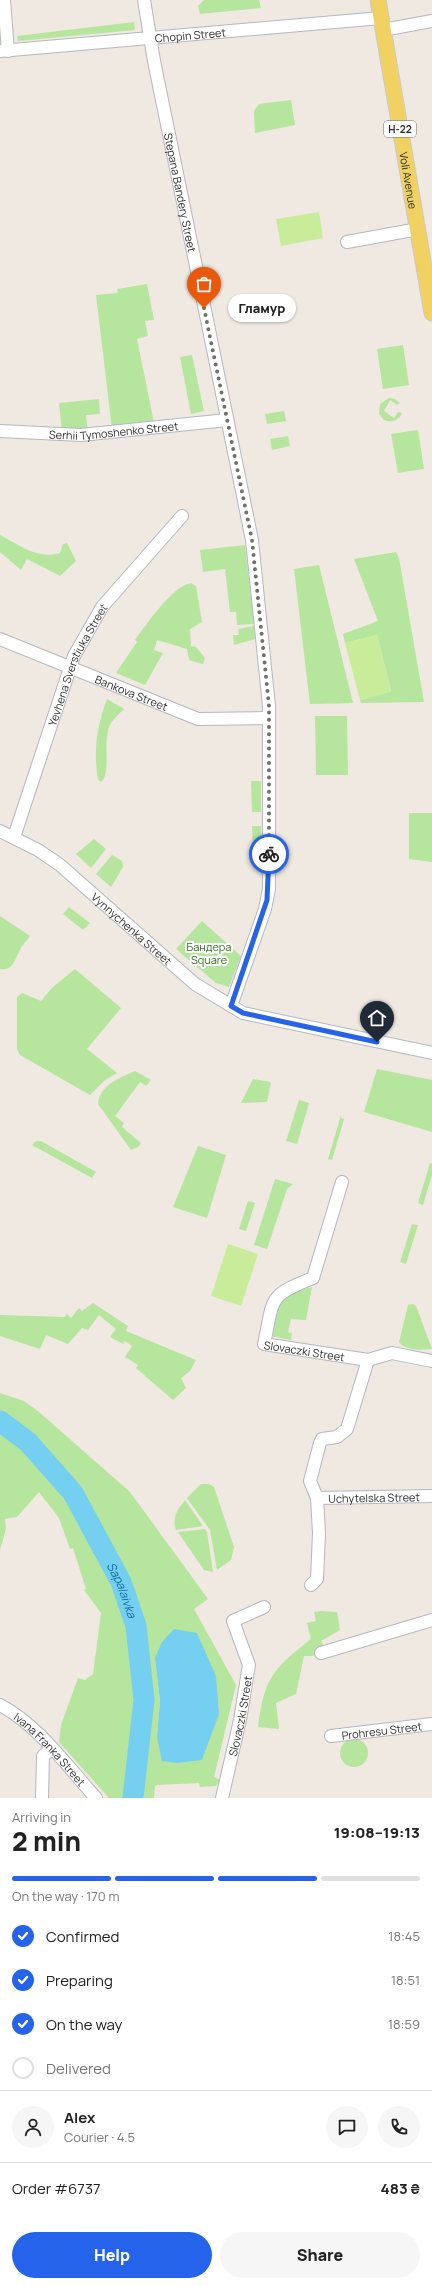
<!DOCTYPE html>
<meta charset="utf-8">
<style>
body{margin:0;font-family:Manrope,sans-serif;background:#f6f6f6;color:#222;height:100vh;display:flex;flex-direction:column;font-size:15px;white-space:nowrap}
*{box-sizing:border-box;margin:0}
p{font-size:13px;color:#767676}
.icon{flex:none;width:22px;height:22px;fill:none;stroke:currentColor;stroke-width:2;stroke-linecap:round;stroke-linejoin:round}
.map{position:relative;height:1798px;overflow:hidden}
.drawer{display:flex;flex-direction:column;background:#fff;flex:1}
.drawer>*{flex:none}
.pin{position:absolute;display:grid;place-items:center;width:34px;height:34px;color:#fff;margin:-41px -17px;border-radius:50% 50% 50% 0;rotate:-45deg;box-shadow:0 0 4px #0007}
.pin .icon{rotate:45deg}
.courier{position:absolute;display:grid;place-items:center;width:40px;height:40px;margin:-20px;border:3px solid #2563eb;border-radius:50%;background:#fff;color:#222;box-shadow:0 1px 5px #0007}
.bubble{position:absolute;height:28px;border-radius:14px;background:#fff;box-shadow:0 1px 3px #0004;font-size:13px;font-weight:800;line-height:28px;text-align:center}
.summary em{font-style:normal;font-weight:800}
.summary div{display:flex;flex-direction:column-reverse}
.summary{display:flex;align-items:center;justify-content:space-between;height:68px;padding:0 12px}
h1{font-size:26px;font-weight:800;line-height:30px}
.bar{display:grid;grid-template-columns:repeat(4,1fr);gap:6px 4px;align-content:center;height:48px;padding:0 12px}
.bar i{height:5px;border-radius:3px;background:#e0e0e0}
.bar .current{background:#2563eb}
.bar p{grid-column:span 4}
.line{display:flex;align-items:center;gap:10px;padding:0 12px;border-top:1px solid #e0e0e0}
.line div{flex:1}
.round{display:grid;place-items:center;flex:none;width:42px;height:42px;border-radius:21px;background:#f6f6f6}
ol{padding:0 12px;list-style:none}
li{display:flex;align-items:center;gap:12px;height:44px}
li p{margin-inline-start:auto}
li .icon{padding:4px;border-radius:50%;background:#2563eb;color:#fff;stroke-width:4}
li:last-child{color:#767676}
li i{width:22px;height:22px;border:2px solid #e0e0e0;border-radius:50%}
.cta{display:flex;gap:8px;margin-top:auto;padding:8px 12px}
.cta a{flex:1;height:46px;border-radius:24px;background:#2563eb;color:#fff;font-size:16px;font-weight:800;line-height:46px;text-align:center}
.cta a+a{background:#f6f6f6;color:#222}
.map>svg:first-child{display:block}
.green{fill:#b6e59e;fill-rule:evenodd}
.pitch{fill:#c9ec9a}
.water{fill:#75cff0}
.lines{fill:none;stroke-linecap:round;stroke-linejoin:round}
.river{stroke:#75cff0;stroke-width:21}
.minor-casing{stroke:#b4b7c1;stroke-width:14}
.major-casing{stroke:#c9c9c9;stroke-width:17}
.minor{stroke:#fff;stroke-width:12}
.major{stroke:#f2d163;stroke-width:15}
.done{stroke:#726f6d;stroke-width:4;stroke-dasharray:0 7.2}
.route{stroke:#2563eb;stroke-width:5}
.labels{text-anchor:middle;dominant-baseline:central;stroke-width:4;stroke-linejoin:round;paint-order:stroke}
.shield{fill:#fff;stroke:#6d6d6d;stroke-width:1}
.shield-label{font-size:10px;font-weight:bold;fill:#2e2e2e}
.street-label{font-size:11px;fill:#2e2e2e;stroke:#fff}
.park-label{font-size:11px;fill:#2c6e1b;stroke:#fff}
.water-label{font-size:12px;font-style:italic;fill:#0d6fa3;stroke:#fff}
</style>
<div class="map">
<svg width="432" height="1798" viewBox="0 0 432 1798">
<rect width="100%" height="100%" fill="#efe9e1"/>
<g class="green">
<polygon points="204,0 259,0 261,8 200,14 198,6"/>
<polygon points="134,22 135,30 18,41 17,36"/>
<polygon points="291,100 295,125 255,133 254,111 259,104"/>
<polygon points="147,284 154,320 145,321 148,336 137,339 154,423 112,429 96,295 118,293 117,289"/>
<polygon points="403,345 409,385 383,389 377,349"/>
<polygon points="192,355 204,411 191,414 180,357"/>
<path d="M389,398L395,399L400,403L397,405L390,400L384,411L394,418L398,412L402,413C399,421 392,423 384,420L379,414L380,404Z"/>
<polygon points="99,399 100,414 86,415 88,432 62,433 59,403"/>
<polygon points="284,411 286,421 267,424 265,414"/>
<polygon points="418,430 424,469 398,473 391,434"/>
<polygon points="288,436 290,446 272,450 270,439"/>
<path d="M0,535C19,545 38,560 60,553L63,544L67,543L76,561L60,576L27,559L21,570L0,552Z"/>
<polygon points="245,545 254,624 237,625 236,612 230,612 225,569 203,572 200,550"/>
<polygon points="396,552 399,558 424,702 361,703 360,700 391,691 377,635 345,643 343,634 378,621 354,559"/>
<polygon points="319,565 353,703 310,704 294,569"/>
<path d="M191,583L196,586L202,622L190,629L191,646L196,647L205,658L203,664L189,660L187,649L157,640L154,650L163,653L145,685L116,673L137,642L135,640C147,624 172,586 191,583Z"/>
<polygon points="254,626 255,639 234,645 233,635 239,635 238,629"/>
<path d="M107,699L124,709C119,714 113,719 110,725C102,740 112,773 101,782L98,779C93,751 97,726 107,699Z"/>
<polygon points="315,716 347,716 348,775 316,775"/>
<polygon points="251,781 261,781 261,812 252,812"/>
<polygon points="409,813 432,813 432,862 409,859"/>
<polygon points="252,826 261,826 260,858 253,858"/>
<polygon points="94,839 106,849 91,868 76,854"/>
<polygon points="112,855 122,861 123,867 111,887 96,874"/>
<polygon points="69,907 90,923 83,930 63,914"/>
<path d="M0,916L30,936C26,941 21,947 19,952C14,961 13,971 0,969Z"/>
<polygon points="202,921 241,956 229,987 216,983 176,949"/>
<polygon points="75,969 121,1008 87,1049 117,1073 105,1080 90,1095 20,1055 17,1049 17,997 22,993 41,1001 52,988"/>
<polygon points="377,1069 432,1080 432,1132 364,1112"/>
<path d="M135,1071L151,1080L146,1086L140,1082L115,1116L124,1123L122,1127L141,1143L138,1147L131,1150L98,1104C100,1085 119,1078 135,1071Z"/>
<polygon points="253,1079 271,1082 267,1102 241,1103"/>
<polygon points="299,1100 309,1103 297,1144 286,1141"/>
<polygon points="341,1115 341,1118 344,1119 332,1160 328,1159"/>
<polygon points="36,1141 41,1141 96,1172 92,1178 32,1145"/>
<polygon points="198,1146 226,1155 207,1218 173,1207"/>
<polygon points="430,1163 432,1164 432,1175 423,1205 418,1203"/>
<polygon points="275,1179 293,1184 287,1189 267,1249 254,1245"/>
<polygon points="248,1201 255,1203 246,1231 239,1229"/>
<polygon points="412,1224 418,1225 406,1264 400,1262"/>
<path d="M312,1287L306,1320L291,1319L288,1332L292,1333L291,1340L270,1336C279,1302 276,1297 312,1287Z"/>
<polygon points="93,1303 128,1326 126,1331 196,1360 190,1371 181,1378 186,1388 173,1400 136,1368 138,1365 125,1357 132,1346 125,1341 123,1344 110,1337 116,1329 99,1315 88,1330 82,1328 68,1344 46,1335 40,1349 0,1336 0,1315 65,1317 67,1314 71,1318 79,1308 82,1311"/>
<path d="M413,1304L416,1306L432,1349C422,1350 405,1351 399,1342L408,1305Z"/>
<path d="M0,1393L24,1401L39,1412L130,1492L208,1599L194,1609L236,1685L214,1777L220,1780L216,1786L200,1787L199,1783L158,1785L155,1786L154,1798H144V1775L129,1774L126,1798H109L59,1742L61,1725L78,1678L85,1680L93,1674L101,1613L84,1590L86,1589L73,1548L70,1549L59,1518L39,1492L17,1517L5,1519L6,1529L0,1550ZM207,1657L216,1676L157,1737L160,1701L155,1658Z"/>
<polygon points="201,1484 209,1484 214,1487 234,1547 231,1560 217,1570 210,1530 187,1498"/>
<path d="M185,1500L203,1526L176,1530C172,1517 177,1510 185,1500Z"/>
<polygon points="205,1529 207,1532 213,1572 204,1570 178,1532"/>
<path d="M320,1611L337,1612L340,1630L321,1641L324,1646L313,1656H304L296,1694L276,1703L279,1729L258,1727C265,1677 272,1670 311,1639L307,1623L316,1621L314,1612Z"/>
<circle cx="354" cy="1753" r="14"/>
</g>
<g class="pitch">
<polygon points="319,212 323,238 281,246 276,219"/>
<polygon points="377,635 391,692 360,700 345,643"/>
<polygon points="228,1244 258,1254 241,1306 211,1296"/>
</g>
<polygon class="water" points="174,1629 197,1633 216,1676 219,1714 202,1760 177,1763 162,1761 157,1737 160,1701 155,1658 162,1642"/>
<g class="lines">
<path class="river" id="s1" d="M0,1421L28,1442L73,1493L121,1582L136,1626L144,1700L133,1798"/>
<defs>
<g id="minor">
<polyline points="4,0 8,51"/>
<path id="s2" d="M144,0L154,61L252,540L269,706V889L265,909L231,1006"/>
<polyline points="383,30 432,21"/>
<path id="s3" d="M0,51L381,18"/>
<polyline points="347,242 418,229"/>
<path id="s4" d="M0,431L81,435L227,420"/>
<path id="s5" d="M0,639L198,719L269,718"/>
<path id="s6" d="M0,831L38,850L60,865L195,984L243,1013L432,1053"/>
<path id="s7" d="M14,837L74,656L102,607L182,516"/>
<path id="s8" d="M342,1182L313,1278C267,1296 274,1298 264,1344L368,1360"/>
<path id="s9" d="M317,1498L432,1496"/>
<polyline points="311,1585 317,1579 319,1533 317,1498 310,1481 320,1443 322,1439 337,1437 347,1429 368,1360 392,1353 432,1361"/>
<polyline points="321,1653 432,1620"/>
<path id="s10" d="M0,1705C37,1724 68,1767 96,1798"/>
<path id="s11" d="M331,1736L432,1724"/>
<polyline points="42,1798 43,1756 51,1749"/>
<path id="s12" d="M222,1798L240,1720L249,1665L233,1621L264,1607"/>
</g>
<g id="major">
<path id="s13" d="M378,0L432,313"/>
</g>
</defs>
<use href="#minor" class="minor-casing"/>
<use href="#major" class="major-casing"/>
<use href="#minor" class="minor"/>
<use href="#major" class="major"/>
</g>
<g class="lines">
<polyline class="done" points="204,308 252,540 269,706 269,854"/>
<polyline class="route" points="269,854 267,900 231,1006 243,1013 377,1042"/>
</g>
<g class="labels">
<rect class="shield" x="384" y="121" width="32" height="16" rx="3"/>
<g class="shield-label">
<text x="400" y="129">Н-22</text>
</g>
<g class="street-label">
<text stroke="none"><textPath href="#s3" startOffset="191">Chopin Street</textPath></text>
<text stroke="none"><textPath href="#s13" startOffset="183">Voli Avenue</textPath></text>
<text stroke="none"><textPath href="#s2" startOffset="196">Stepana Bandery Street</textPath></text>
<text stroke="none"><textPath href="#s4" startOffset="114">Serhii Tymoshenko Street</textPath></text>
<text stroke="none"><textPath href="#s7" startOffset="184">Yevhena Sverstiuka Street</textPath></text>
<text stroke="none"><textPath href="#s5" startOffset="142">Bankova Street</textPath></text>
<text stroke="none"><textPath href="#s6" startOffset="165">Vynnychenka Street</textPath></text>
<text stroke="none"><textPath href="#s8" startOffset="231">Slovaczki Street</textPath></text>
<text stroke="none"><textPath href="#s9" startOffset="57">Uchytelska Street</textPath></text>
<text stroke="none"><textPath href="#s12" startOffset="84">Slovaczki Street</textPath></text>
<text stroke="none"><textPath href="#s11" startOffset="51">Prohresu Street</textPath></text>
<text stroke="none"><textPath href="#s10" startOffset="67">Ivana Franka Street</textPath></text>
</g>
<g class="park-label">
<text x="209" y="946">Бандера<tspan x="209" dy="13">Square</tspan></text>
</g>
<g class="water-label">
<text stroke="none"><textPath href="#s1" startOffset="212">Sapalaivka</textPath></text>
</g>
</g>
</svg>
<div class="pin" style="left:204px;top:308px;background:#ea580c"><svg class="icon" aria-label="bag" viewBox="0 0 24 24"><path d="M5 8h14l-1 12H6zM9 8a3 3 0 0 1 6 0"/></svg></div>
<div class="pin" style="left:377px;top:1042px;background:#1f2937"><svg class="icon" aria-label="home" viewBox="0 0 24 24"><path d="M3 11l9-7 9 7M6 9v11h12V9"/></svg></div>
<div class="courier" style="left:269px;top:854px"><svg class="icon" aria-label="bike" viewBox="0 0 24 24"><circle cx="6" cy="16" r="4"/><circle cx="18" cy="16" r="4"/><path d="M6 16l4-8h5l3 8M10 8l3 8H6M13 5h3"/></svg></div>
<div class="bubble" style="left:228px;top:294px;width:68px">Гламур</div>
</div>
<section class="drawer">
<div class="summary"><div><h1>2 min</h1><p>Arriving in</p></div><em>19:08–19:13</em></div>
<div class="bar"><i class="current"></i><i class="current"></i><i class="current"></i><i></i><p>On the way · 170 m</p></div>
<ol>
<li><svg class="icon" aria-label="check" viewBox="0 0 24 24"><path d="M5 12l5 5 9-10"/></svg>Confirmed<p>18:45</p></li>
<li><svg class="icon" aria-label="check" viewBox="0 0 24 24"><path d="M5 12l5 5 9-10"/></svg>Preparing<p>18:51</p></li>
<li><svg class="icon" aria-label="check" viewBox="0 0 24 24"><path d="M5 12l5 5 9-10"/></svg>On the way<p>18:59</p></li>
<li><i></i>Delivered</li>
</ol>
<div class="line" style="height:72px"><a class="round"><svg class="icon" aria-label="person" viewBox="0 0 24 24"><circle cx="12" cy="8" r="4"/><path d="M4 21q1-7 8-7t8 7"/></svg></a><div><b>Alex</b><p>Courier · 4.5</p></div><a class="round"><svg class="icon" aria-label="chat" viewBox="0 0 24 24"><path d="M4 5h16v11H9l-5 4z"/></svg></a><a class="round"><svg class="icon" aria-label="phone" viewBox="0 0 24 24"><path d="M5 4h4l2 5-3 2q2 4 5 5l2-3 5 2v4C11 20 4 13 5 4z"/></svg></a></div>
<div class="line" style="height:52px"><div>Order #6737</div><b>483 ₴</b></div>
<div class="cta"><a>Help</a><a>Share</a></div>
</section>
